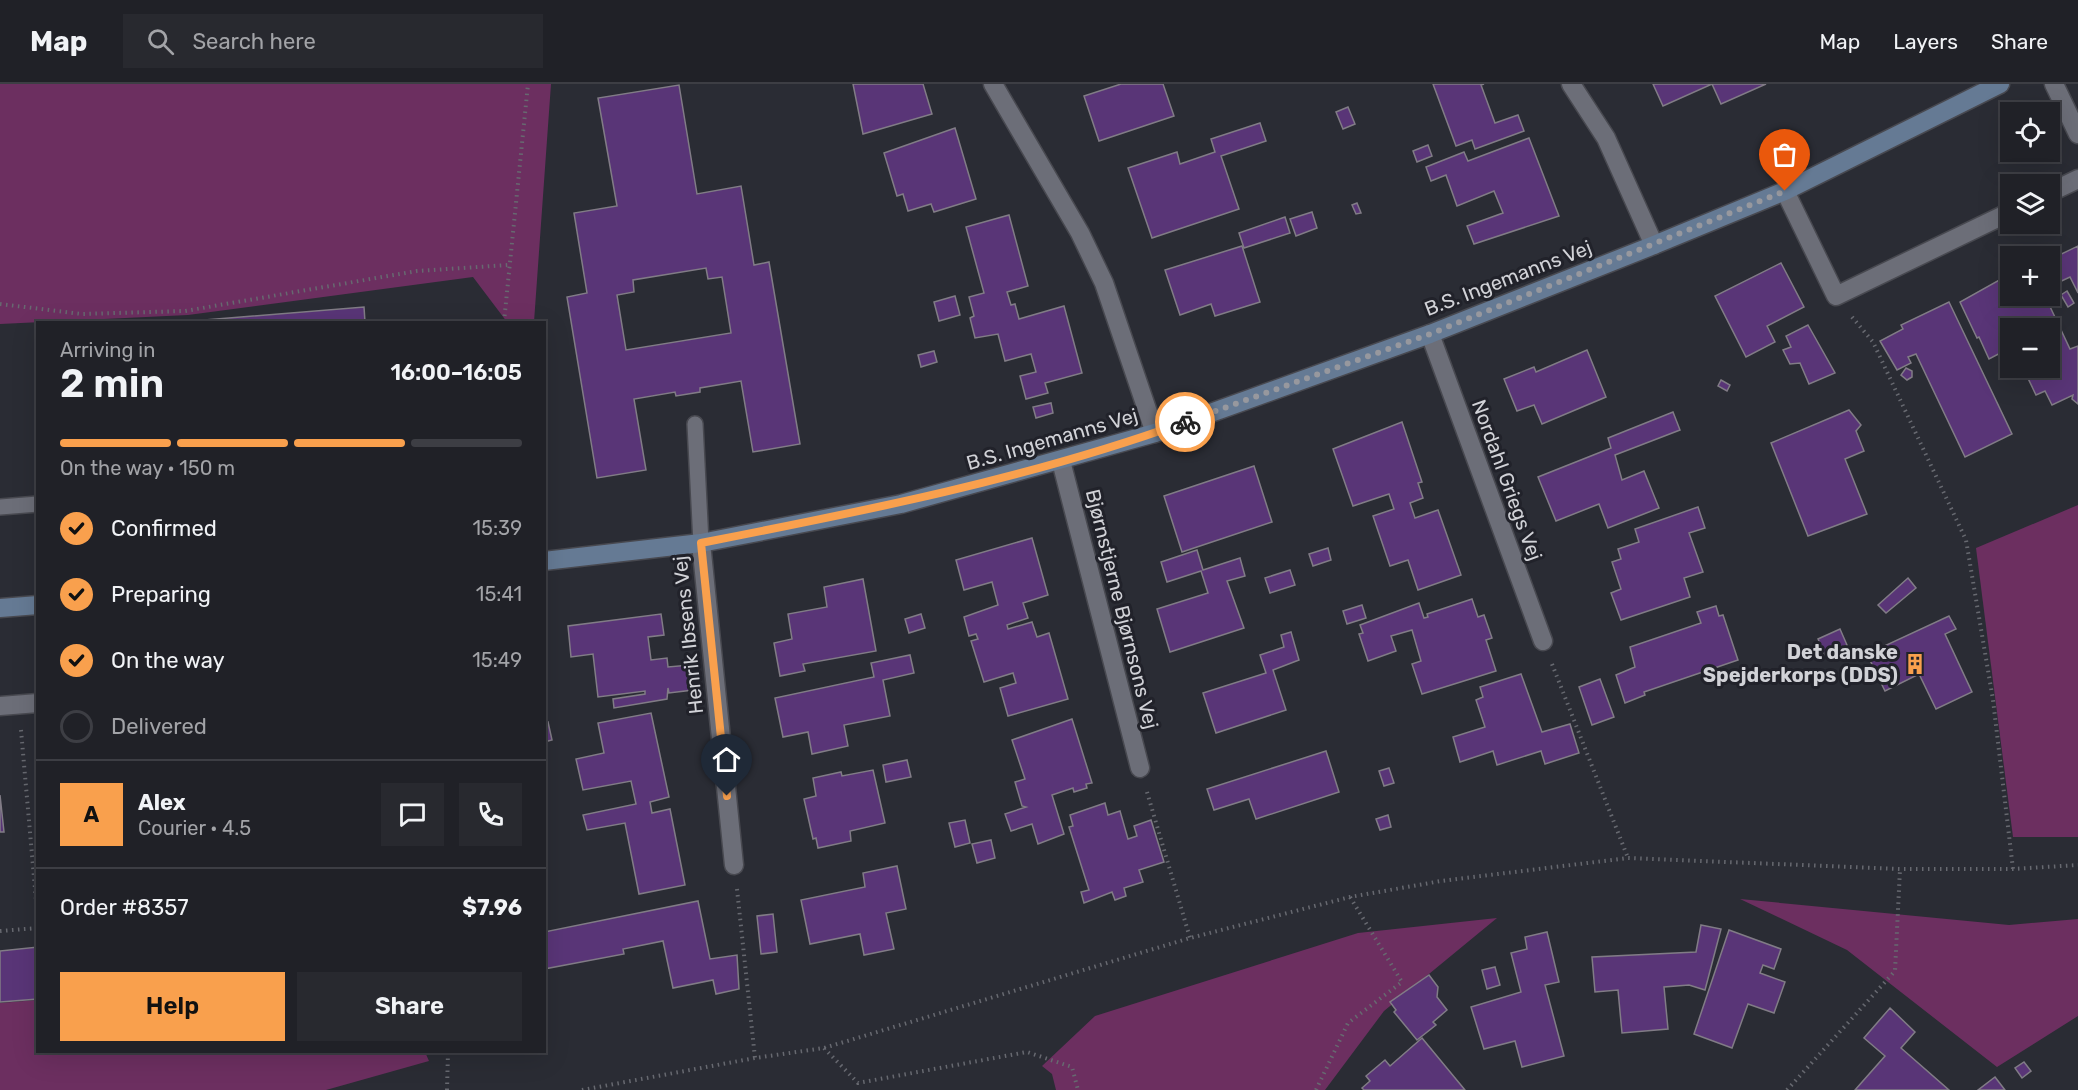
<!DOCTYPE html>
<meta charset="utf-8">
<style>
body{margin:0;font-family:Rubik,sans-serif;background:#28292f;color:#f1f3f6;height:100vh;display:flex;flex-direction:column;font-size:22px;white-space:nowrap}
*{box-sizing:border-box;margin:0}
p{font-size:20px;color:#a2a3a7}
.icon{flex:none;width:33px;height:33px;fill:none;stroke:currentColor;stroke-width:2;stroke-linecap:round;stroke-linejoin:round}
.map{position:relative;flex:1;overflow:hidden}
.drawer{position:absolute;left:36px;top:237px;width:510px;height:732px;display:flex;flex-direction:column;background:#202127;border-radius:0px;box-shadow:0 6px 24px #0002,0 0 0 2px #3d3e44}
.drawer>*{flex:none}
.controls{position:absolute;left:2000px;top:18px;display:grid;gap:12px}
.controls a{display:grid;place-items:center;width:60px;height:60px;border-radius:0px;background:#202127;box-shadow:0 6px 24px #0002,0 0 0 2px #3d3e44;font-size:30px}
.pin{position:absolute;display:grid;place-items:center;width:51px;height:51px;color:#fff;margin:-62px -26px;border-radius:50% 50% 50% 0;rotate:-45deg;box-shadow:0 0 6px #0007}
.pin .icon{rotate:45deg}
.courier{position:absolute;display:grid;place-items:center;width:60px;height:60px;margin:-30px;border:4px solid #f9a04d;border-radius:50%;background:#fff;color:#222;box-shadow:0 2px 8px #0007}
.overview em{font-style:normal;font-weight:600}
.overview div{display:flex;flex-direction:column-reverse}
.overview{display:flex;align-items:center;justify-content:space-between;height:102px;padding:0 24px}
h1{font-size:39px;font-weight:600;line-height:45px}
.bar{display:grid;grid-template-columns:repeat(4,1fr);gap:9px 6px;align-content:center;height:72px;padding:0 24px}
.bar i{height:8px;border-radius:4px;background:#3d3e44}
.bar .active{background:#f9a04d}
.bar p{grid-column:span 4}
.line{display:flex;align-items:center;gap:15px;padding:0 24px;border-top:2px solid #3d3e44}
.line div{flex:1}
.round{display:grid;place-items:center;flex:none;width:63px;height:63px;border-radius:0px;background:#28292f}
ol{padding:0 24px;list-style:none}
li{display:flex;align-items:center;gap:18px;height:66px}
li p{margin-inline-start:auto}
li .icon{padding:6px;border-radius:50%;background:#f9a04d;color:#111;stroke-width:4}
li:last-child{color:#a2a3a7}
li i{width:33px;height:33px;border:3px solid #3d3e44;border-radius:50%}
.button{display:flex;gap:12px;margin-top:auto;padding:12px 24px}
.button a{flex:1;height:69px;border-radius:0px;background:#f9a04d;color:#111;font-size:24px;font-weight:600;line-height:69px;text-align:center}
.button a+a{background:#28292f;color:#f1f3f6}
header{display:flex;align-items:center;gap:36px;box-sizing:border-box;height:84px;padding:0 30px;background:#202127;border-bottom:2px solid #3d3e44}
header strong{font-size:28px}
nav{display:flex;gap:33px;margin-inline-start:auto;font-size:21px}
.search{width:420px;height:54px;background:#28292f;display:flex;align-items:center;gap:15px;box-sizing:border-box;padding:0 21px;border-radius:0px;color:#a2a3a7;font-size:22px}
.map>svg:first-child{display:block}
.green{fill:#6c2f60}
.building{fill:#593577;stroke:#817c86;stroke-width:1.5;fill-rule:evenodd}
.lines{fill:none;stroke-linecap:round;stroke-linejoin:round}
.lane-casing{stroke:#484950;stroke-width:18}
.street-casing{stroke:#484950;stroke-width:21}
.secondary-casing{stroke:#484950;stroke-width:21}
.path{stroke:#676970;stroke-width:4;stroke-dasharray:1.5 4.5;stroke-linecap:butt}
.lane{stroke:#6c6e78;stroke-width:15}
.street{stroke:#6c6e78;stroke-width:18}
.secondary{stroke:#657a94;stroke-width:18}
.done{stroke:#97989e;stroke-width:6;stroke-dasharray:0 10.8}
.route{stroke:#f9a04d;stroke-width:8}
.labels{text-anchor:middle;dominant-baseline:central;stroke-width:6;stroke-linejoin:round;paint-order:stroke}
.street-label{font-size:20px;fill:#d1d2d7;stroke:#21222a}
.poi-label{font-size:20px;font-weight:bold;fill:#d1d2d7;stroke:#21222a;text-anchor:end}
</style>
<header>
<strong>Map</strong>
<div class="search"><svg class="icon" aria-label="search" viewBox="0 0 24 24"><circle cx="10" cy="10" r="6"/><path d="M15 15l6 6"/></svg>Search here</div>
<nav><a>Map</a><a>Layers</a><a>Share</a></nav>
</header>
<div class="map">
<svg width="2078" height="1006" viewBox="0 0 2078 1006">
<rect width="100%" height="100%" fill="#2a2c34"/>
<g class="green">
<polygon points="0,0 551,0 534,238 507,238 473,193 188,231 0,240"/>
<polygon points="2078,421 2078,753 2013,753 1976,464"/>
<polygon points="1740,815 2009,841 2078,835 2078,932 1997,983 1847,866"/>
<polygon points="1497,834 1384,927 1325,1006 1056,1006 1052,990 1042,982 1095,932 1358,849"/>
<polygon points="37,916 38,968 425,968 429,977 326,1006 0,1006 0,919"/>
</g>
<g class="building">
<polygon points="853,0 923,0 932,30 863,50"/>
<polygon points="1121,0 1163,0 1174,32 1099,57 1084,12"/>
<polygon points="1433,0 1484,0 1481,1 1495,39 1518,31 1524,47 1475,65 1472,56 1456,62"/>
<polygon points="1653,0 1766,0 1721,20 1712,0 1663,22"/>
<path d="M679,1L697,110L741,102L754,181L769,178L800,360L753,368L741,297L700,304V308L676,312L675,308L634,315L646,386L597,394L567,213L587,209L574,129L617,122L598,14ZM706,184L708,195L722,193L731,249L626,266L617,211L634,208L633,196Z"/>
<polygon points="1348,23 1355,40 1343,45 1336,28"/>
<polygon points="1260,39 1266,57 1221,72 1239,125 1152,154 1128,84 1177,68 1180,80 1215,68 1211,55"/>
<polygon points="955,44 976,115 934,128 931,120 908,127 903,110 897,112 884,69"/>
<polygon points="1529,54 1559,132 1474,160 1467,142 1503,129 1494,107 1457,122 1446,91 1431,97 1426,83 1464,68 1468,77"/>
<polygon points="1428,61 1432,72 1417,78 1413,67"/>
<polygon points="1357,119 1361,129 1356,130 1352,121"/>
<polygon points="1312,128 1317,144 1296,152 1290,135"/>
<polygon points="1009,131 1028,202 1007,208 1011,221 1015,220 1019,235 1064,222 1082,289 1045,299 1048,309 1026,315 1020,292 1036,288 1031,270 1005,277 998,250 975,254 970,234 974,232 969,213 984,209 966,143"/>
<polygon points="1285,133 1290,149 1244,164 1239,149"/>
<polygon points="1242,162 1260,218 1215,232 1211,220 1180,231 1165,186"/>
<polygon points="2078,162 2078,209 2070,193 2053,201 2049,192 2049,176"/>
<polygon points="1781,179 1804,223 1767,242 1775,258 1746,273 1715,212"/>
<polygon points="2010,190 2010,212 2045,212 2070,265 2078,262 2078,320 2072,315 2073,311 2052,321 2045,307 2036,311 2023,284 2049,284 2049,244 2010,244 2010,264 1989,275 1979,253 1977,254 1960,218"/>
<polygon points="2067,207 2074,219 2068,223 2061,211"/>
<polygon points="955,212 960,231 939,237 934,218"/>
<polygon points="1949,218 2012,350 1965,373 1916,270 1908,273 1911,279 1897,286 1880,257 1903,245 1901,241"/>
<polygon points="364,223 365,238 180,238"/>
<polygon points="1808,241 1835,289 1809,300 1800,279 1790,280 1783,266 1791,263 1786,252"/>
<polygon points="1587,266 1606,313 1542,340 1534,321 1517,327 1504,295 1534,283 1536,288"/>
<polygon points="934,267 937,278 921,283 918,271"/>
<polygon points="1906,284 1912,287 1912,293 1907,296 1901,291"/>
<polygon points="1721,296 1730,301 1727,307 1718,302"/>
<polygon points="1051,319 1053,329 1036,334 1033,323"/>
<polygon points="1849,326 1861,341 1856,347 1864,367 1845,375 1867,430 1808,452 1771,359"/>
<polygon points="1673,328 1680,346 1615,371 1622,396 1644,387 1659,424 1608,444 1599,420 1556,437 1538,393 1611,364 1608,354"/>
<polygon points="1402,338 1422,398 1418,399 1423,414 1410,419 1415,434 1438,426 1461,491 1418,506 1408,476 1390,482 1373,432 1394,425 1389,410 1353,422 1333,365"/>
<polygon points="1254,382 1272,438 1182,468 1164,412"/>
<polygon points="1698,423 1705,444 1689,449 1703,488 1684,494 1690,513 1621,536 1611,509 1621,505 1612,478 1621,475 1618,465 1639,458 1635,445"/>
<polygon points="1032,454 1048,511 1023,519 1028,534 1007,541 1008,545 1032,538 1037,553 1049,549 1068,615 1008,632 1000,604 1016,599 1013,589 984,598 971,557 978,555 976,550 969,552 964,533 998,521 992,498 964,506 956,476"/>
<polygon points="1328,464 1331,476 1313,482 1309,470"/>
<polygon points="1197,466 1203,486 1240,474 1245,492 1227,497 1244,544 1170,568 1157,525 1208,509 1201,487 1167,498 1161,478"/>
<polygon points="1290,486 1295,501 1270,509 1265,494"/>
<polygon points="1908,494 1916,504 1886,529 1878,521"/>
<polygon points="863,495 876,567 803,580 805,587 780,592 774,559 792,555 788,530 827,523 824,503"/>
<polygon points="1472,515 1478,533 1484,531 1492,554 1486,556 1496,587 1422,610 1412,580 1421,577 1412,546 1391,552 1396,567 1368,577 1359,550 1363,549 1360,541 1419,519 1424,534 1428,533 1427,530"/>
<polygon points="1362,521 1366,534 1347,540 1343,527"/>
<polygon points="1716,522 1719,532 1723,531 1738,576 1644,608 1645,611 1625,619 1616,591 1635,583 1630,563 1701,539 1697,528"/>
<polygon points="661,530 664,551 648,553 651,576 667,574 668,583 690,581 693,606 669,609 668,604 667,615 614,624 613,615 645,610 645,607 598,613 593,570 571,573 568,542"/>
<polygon points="921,530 925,544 909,549 905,535"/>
<polygon points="1949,532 1956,545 1945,550 1972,608 1936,625 1919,590 1885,607 1867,570"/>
<polygon points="1840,545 1847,561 1825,571 1818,555"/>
<polygon points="1291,548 1299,576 1273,586 1286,626 1216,649 1203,609 1266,589 1260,571 1284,563 1281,551"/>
<polygon points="910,571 914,589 883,596 890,632 844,641 848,662 812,670 808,648 783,653 775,614 874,593 871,579"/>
<polygon points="1521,590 1542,648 1570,640 1579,669 1545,680 1541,667 1497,681 1493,667 1460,678 1453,653 1485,643 1476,616 1483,613 1480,603"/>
<polygon points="1600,595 1614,633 1592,641 1579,603"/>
<polygon points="651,629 669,713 650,718 652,729 670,725 685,801 639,810 625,739 587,746 583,731 636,720 631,697 583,706 576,675 604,669 598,639"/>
<polygon points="1072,635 1092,699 1086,700 1087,704 1074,708 1073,704 1052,711 1064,750 1038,760 1032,740 1011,747 1005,730 1026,723 1022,722 1015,698 1025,695 1012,656"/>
<polygon points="548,638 552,656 544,658 544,639"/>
<polygon points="1326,667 1339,708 1256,735 1249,715 1214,726 1207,705"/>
<polygon points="907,676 911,693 886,698 883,681"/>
<polygon points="1389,684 1394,699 1384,702 1379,687"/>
<polygon points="873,686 885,739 850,747 851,757 818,764 816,754 813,755 804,715 816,712 813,694 841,688 842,692"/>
<polygon points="0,711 4,748 0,748"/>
<polygon points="1105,719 1108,731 1120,727 1128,755 1137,752 1134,742 1151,736 1164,778 1139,786 1143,798 1124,804 1126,812 1115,816 1112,808 1084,819 1081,808 1089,806 1069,743 1073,742 1070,731"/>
<polygon points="1388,731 1391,743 1380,746 1376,735"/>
<polygon points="965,736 970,759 955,763 949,739"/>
<polygon points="991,756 995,774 977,779 972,760"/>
<polygon points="897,782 906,825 886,829 894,865 864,871 860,850 810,860 801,816 865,803 863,789"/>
<polygon points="698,817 710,875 737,871 739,905 716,910 713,896 673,904 663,857 623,865 624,870 544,885 544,848"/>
<polygon points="773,830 777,868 761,870 757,832"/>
<polygon points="1701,841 1721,845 1705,906 1689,901 1664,903 1668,945 1622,949 1618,906 1595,908 1592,873 1696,868"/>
<polygon points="1729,846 1781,865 1774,885 1763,881 1760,889 1785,898 1774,929 1748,920 1732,964 1694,950"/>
<polygon points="1547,848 1559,898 1545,901 1564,972 1522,983 1515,957 1484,965 1471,923 1521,908 1511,869 1527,865 1525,853"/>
<polygon points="38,863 38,915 0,918 0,867"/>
<polygon points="1495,883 1500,901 1487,905 1482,886"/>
<polygon points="1429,891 1438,903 1437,913 1447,926 1433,938 1436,941 1417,956 1394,928 1396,926 1390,918"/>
<polygon points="1890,924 1915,948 1901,964 1949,1006 1855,1006 1885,972 1864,954"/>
<polygon points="1422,954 1465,1006 1364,1006 1362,1004 1370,997 1366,992 1385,976 1390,982"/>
<polygon points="2024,978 2031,987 2022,994 2015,984"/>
<polygon points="1995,993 2005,1006 1978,1006"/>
</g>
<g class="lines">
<defs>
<g id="lane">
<polyline points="695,340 701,459"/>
<polyline points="0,423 38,420"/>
</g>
<g id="street">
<polyline points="993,0 1080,149 1104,199 1155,349"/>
<polyline points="1571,0 1606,54 1654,161"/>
<polyline points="2054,0 2078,50"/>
<polyline points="1785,107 1836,212 2010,128"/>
<polyline points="2049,109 2078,95"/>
<polyline points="1430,250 1543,557"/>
<polyline points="1061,377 1140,684"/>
<polyline points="701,459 734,781"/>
<polyline points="0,622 38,619"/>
</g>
<g id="secondary">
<polyline points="544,477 701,459 901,420 1155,349 1430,250 1654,161 1785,107 2000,0"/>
<polyline points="0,524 38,521"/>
</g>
</defs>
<use href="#lane" class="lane-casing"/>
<use href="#street" class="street-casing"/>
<use href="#secondary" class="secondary-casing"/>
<g class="path">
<polyline points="0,220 82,230 185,227 417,187 508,181"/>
<polyline points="1852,233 1873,258 1966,456 1993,616 2013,785"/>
<polyline points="504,238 528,0"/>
<polyline points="1552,580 1628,774"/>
<polyline points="21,646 38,839"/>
<polyline points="1147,708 1190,854"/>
<polyline points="737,805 755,974"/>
<polyline points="0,847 38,844"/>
<polyline points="824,964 858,999 1027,968 1072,983 1078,1006"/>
<polyline points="447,1006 448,968"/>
<polyline points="582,1006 755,974 824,964 1190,854 1350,813 1441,797 1628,774 1900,785 2013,785 2078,781"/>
<polyline points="1316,1006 1348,939 1402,898 1350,813"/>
<polyline points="1787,1006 1895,887 1900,785"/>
</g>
<use href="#lane" class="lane"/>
<use href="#street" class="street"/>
<use href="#secondary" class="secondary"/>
</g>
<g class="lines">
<polyline class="done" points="1185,338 1430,250 1785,107"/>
<path class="route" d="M727,712L701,459C864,427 1028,395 1185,338"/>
</g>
<defs>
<symbol id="building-bare" viewBox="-9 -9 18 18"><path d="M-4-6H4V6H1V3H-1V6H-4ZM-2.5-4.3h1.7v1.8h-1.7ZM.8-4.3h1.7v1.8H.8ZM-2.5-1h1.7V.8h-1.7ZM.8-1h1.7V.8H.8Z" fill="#f9a04d" stroke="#21222a" stroke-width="2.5" paint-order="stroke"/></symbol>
</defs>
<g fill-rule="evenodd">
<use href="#building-bare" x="1900" y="565" width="30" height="30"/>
</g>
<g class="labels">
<g class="street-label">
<text transform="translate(1508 194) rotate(-21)">B.S. Ingemanns Vej</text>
<text transform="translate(1052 355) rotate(-16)">B.S. Ingemanns Vej</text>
<text transform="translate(1507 396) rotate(70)">Nordahl Griegs Vej</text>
<text transform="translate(1122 525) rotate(76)">Bjørnstjerne Bjørnsons Vej</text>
<text transform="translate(688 551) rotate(-96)">Henrik Ibsens Vej</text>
</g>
<g class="poi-label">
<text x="1898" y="568">Det danske<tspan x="1898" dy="23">Spejderkorps (DDS)</tspan></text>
</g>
</g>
</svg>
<div class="controls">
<a><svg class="icon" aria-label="locate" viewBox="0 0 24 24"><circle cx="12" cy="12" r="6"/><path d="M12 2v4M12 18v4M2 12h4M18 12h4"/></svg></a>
<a><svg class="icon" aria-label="layers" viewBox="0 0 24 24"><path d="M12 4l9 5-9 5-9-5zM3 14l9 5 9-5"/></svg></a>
<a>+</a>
<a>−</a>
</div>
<div class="pin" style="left:1785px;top:107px;background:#ea580c"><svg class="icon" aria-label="bag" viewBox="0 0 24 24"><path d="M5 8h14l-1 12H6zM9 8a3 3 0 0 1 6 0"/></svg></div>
<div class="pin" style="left:727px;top:712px;background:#1f2937"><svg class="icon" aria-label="home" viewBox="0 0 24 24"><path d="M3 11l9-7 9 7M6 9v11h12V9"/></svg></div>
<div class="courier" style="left:1185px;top:338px"><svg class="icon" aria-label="bike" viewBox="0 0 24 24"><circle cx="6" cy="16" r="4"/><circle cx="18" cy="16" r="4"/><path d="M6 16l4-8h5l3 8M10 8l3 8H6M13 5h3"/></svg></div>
<section class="drawer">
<div class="overview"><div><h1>2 min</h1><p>Arriving in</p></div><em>16:00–16:05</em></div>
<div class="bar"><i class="active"></i><i class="active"></i><i class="active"></i><i></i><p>On the way · 150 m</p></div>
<ol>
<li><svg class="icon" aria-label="check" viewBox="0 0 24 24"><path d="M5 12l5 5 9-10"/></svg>Confirmed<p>15:39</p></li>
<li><svg class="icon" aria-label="check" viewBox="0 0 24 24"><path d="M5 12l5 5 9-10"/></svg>Preparing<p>15:41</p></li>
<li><svg class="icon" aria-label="check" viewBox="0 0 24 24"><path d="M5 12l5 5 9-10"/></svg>On the way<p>15:49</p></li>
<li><i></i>Delivered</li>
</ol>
<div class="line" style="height:108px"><b class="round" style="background:#f9a04d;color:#111">A</b><div><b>Alex</b><p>Courier · 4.5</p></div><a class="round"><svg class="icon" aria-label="chat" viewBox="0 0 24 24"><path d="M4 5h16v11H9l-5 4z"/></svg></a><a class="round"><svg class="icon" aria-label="phone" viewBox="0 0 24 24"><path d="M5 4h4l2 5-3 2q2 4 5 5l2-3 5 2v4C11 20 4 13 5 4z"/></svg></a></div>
<div class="line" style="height:78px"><div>Order #8357</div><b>$7.96</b></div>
<div class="button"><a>Help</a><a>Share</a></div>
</section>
</div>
